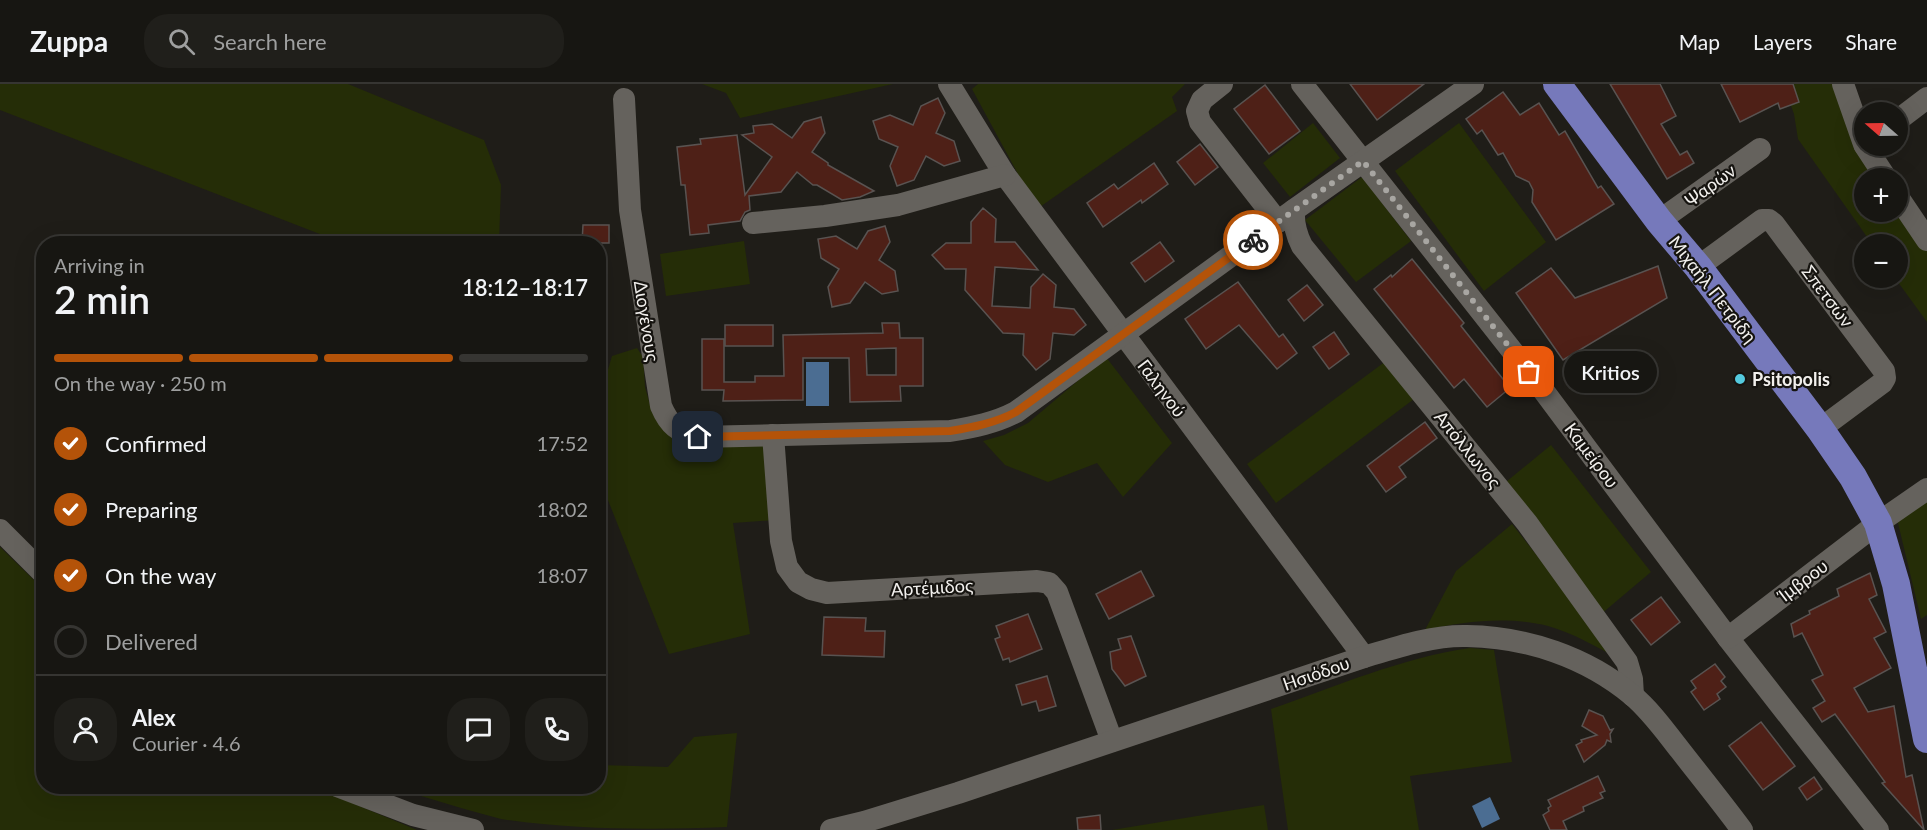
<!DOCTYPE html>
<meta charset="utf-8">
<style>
body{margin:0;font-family:Lato,sans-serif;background:#201f1b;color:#f1f3f6;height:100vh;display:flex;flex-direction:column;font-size:22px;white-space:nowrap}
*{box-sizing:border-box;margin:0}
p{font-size:20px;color:#9e9f9f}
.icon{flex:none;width:33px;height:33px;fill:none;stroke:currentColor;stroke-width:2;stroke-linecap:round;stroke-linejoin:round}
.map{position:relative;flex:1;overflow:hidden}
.side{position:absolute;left:36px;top:152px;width:570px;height:558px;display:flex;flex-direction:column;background:#171612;border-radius:24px;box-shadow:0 6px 24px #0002,0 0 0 2px #363532}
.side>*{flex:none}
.needle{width:39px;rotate:290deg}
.tools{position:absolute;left:1854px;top:18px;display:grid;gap:12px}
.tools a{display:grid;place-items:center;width:54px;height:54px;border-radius:50%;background:#171612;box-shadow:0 6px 24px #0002,0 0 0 2px #363532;font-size:30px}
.pin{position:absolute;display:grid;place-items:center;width:51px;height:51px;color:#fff;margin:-26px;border-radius:12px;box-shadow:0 3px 9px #0006}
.courier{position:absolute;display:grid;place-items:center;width:60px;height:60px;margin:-30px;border:4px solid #b45309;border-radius:50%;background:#fff;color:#222;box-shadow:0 2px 8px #0007}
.bubble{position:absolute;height:42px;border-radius:21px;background:#171612;box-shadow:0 6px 24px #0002,0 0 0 2px #363532;font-size:20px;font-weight:600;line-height:42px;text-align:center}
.summary em{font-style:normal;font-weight:600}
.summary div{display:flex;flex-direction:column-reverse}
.summary{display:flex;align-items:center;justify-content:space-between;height:102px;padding:0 18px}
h1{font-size:39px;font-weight:600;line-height:45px}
.bar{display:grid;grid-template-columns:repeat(4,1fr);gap:9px 6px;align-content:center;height:72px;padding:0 18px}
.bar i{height:8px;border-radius:4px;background:#363532}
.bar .selected{background:#b45309}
.bar p{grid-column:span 4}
.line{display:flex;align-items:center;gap:15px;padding:0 18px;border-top:2px solid #363532}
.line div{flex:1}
.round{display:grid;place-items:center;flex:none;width:63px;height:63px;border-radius:24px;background:#201f1b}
ol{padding:0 18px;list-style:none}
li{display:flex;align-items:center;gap:18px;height:66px}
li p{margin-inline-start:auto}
li .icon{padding:6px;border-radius:50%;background:#b45309;color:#fff;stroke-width:4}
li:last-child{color:#9e9f9f}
li i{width:33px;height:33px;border:3px solid #363532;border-radius:50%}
header{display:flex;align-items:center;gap:36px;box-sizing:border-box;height:84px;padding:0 30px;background:#171612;border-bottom:2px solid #363532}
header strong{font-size:28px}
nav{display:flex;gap:33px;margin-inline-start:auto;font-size:21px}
.search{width:420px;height:54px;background:#201f1b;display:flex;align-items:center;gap:15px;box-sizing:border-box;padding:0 21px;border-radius:24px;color:#9e9f9f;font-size:22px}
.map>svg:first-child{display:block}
.green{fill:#252d07}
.water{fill:#4b6d92}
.building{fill:#4e2017;stroke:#595351;stroke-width:1.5;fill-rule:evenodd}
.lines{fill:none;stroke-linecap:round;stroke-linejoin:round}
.minor{stroke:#65625d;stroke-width:22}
.major{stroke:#7679bb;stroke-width:28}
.done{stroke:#a8a6a2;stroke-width:6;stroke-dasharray:0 10.8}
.route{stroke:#b45309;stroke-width:8}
.poi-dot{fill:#54cade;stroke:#161410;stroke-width:2}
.labels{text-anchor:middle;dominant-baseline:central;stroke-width:4.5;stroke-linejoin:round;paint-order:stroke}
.street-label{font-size:18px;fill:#f2f0ed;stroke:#161410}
.poi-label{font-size:18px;font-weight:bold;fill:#f2f0ed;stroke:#161410;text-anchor:start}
</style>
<header>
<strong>Zuppa</strong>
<div class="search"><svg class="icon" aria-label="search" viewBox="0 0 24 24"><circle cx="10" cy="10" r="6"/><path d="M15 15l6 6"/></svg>Search here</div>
<nav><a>Map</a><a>Layers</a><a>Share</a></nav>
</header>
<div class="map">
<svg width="1927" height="746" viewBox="0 0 1927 746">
<rect width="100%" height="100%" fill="#1f1d18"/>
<g class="green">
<polygon points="0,0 348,0 484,56 501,101 499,159 343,159 0,26"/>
<polygon points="702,0 893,0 740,34 726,9"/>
<polygon points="978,0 1185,0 1172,13 1177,27 1037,125 972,5"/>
<polygon points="1783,0 1838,0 1879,94 1864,94 1864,128 1898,128 1927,164 1927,238 1895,194 1898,194 1898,160 1872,160 1798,55 1794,30"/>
<polygon points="1313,39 1340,74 1290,113 1263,79"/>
<polygon points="1459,39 1546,158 1484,207 1395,87"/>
<polygon points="1362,93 1411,157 1356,198 1305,136"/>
<polygon points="744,157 750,200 666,212 660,170"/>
<path d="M637,264L643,273L645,303L652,328L772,362L775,436L733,439L750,550L669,570L602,401L599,400C599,356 598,314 612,272Z"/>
<polygon points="1106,273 1172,359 1123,413 1097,379 1048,398 1005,381 983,357 1004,351 1028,339"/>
<polygon points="1386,277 1418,312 1276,419 1247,380"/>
<polygon points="1551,361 1651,488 1600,531 1501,402"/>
<polygon points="1927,417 1927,531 1921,535 1897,435"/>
<path d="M1512,440L1619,575C1597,563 1573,549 1548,542C1507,532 1466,537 1425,546L1456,487Z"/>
<polygon points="0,463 43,505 44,702 311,702 417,746 0,746"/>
<path d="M1470,564L1494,566L1512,678L1410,692L1419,746H1288L1271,625C1337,602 1401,574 1470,564Z"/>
<path d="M737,649L727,743C653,746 574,746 501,735C474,728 448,720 421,712L418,702H598L599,681L668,683L694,653Z"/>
<polygon points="1264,721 1268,746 1112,746"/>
</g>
<g class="water">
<rect x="806" y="278" width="23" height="44"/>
<polygon points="1490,713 1500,735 1482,744 1472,722"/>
</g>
<g class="building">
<polygon points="1350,0 1424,0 1377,36"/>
<polygon points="1610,0 1660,0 1676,32 1661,40 1680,71 1687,67 1694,79 1667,95"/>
<polygon points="1721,0 1793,0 1799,18 1780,25 1778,19 1740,38"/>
<polygon points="1265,1 1300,47 1269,70 1234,25"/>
<polygon points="1503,8 1520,31 1539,19 1559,51 1565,47 1598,104 1601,102 1614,120 1556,156 1532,118 1533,106 1529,98 1516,92 1503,69 1498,71 1482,46 1477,50 1466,35"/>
<polygon points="938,14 945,29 936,49 954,57 960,77 944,82 926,72 914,96 897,102 890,82 898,63 879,55 873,37 890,31 913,41 921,22"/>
<polygon points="821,33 825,49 812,68 828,79 828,81 874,107 860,113 842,116 817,101 813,101 797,88 781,108 749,112 750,126 745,128 740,137 708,141 709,149 690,151 685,101 681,101 677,63 701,60 700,55 737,51 745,111 772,73 742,51 754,49 753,42 772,40 792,54 804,38"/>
<polygon points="1200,60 1218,83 1195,101 1177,78"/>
<polygon points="1154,79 1168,100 1142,119 1141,116 1103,143 1087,119 1114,100 1118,105"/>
<polygon points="983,124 996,135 995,158 1015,158 1038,186 995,183 992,222 1030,224 1031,203 1043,190 1056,201 1054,223 1074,225 1086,241 1074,251 1053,249 1050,275 1036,286 1023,271 1024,250 1003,249 965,206 966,185 945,185 932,171 946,159 971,159 971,138"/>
<polygon points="583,141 609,141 609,159 582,159"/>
<polygon points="885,142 890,158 879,176 895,187 898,207 882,210 865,198 850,219 832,223 828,203 839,185 821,174 818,155 836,152 857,165 868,147"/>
<polygon points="1160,158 1174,177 1145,198 1131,179"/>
<polygon points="1412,175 1464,239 1461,242 1510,304 1487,323 1464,295 1454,304 1374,205 1391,191 1392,193"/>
<polygon points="1658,182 1667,214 1563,276 1516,209 1551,184 1575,214"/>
<polygon points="1238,198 1279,253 1283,250 1297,269 1277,285 1239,241 1206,265 1185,235"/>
<polygon points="1307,201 1323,221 1304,237 1288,216"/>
<path d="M882,239H899L900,254H923V302H900L901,317L850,318L849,274H803V316L723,317L724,306H702V255H724V298H755V292H784L783,251L883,249ZM896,264V291H867L866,265Z"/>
<rect x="725" y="241" width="48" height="21"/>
<polygon points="1334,248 1349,270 1329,285 1313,263"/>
<polygon points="1425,338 1437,354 1399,383 1406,393 1386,408 1367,382"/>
<polygon points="1141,487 1154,512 1109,535 1096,510"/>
<polygon points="1870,489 1877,511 1869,515 1886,548 1874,554 1891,584 1854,604 1868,628 1894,622 1906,693 1912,691 1924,746 1882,699 1885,698 1835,630 1822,638 1813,624 1825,617 1812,596 1823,591 1802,549 1794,553 1791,540 1810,530 1809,527 1839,512 1837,505"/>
<polygon points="1661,513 1680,538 1651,561 1631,536"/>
<polygon points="1028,530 1042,565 1010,578 1009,574 1003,576 995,555 1000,553 996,542"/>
<polygon points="824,533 866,534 865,547 885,547 884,573 822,571"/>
<polygon points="1131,552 1146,592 1125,602 1112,585 1110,568 1121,565 1118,555"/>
<polygon points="1715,580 1725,593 1721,597 1726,603 1717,610 1720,615 1704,626 1691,608 1696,604 1691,597"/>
<polygon points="1047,592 1056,622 1039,627 1036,617 1022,621 1016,601"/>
<polygon points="1589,626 1603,632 1610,646 1613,645 1610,650 1611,658 1607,656 1605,661 1584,678 1576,661 1582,658 1581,656 1597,651 1582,642"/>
<polygon points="1761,638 1795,682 1763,706 1729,662"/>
<polygon points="1598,692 1605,707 1600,709 1603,714 1583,723 1584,727 1563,737 1567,746 1550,746 1543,731 1549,727 1548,724 1551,722 1548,716"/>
<polygon points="1814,693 1822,705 1807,716 1799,704"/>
<polygon points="1100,731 1101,746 1078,746 1077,734"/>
</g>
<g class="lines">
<g class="minor">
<polyline points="949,0 1005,91 1364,573"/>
<polyline points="1222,0 1202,16 1197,27 1200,38 1278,138"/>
<polyline points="1302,0 1543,306 1728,554 1878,746"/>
<polyline points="1843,0 1864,60"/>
<path d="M624,15L630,126L661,322C669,341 678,348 698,353L950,347C974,343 995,339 1016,328L1294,126L1473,0"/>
<polyline points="1898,36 1927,14"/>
<polyline points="1865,62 1886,94"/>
<polyline points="1898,113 1927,156"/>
<path d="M1294,126C1293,140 1296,150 1302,162L1527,439L1627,578L1632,595L1633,612"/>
<polyline points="1659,137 1760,65"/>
<polyline points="753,139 825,132 898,121 1005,91"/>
<polyline points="1698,183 1762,136 1769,136 1774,140 1884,287 1885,294 1882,299 1820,345"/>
<polyline points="773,351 781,457 787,483 798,498 811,505 827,509 1037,497 1049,499 1057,508 1112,657"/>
<polyline points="0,446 44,490"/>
<polyline points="1728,554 1878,439 1927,405"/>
<polyline points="337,702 413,731 473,746"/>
<path d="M831,746L864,738L958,709L1364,573C1397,563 1433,551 1467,552C1527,553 1586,573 1632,611C1651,627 1665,647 1680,666C1701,693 1722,719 1742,746"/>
</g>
<polyline class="major" points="1557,0 1659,137 1698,183 1820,345 1853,393 1878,439 1896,500 1927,655"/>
</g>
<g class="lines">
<polyline class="done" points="1253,156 1363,77 1529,288"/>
<path class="route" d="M698,353L950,347C974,343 995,339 1016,328L1253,156"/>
</g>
<circle class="poi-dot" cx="1740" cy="295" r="6"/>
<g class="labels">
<g class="street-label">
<text transform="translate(1710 101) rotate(-36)">Ψαρών</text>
<text transform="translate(1713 205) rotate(52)">Μιχαήλ Πετρίδη</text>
<text transform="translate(1828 212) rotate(53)">Σπετσών</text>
<text transform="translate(647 237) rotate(81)">Διογένους</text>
<text transform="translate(1162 304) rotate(53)">Γαληνού</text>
<text transform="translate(1468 365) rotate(51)">Απόλλωνος</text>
<text transform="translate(1592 371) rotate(53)">Καμείρου</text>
<text transform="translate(1803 496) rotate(-37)">Ίμβρου</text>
<text transform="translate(932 503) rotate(-3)">Αρτέμιδος</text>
<text transform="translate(1316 589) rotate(-19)">Ησιόδου</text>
</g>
<g class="poi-label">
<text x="1752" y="295">Psitopolis</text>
</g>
</g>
</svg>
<div class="tools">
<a><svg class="needle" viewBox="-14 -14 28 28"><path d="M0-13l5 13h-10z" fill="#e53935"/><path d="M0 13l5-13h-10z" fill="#9e9f9f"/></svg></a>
<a>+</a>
<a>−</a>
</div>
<div class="pin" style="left:1529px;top:288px;background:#ea580c"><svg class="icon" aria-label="bag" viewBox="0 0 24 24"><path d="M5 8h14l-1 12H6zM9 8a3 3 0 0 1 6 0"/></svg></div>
<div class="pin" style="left:698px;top:353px;background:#1f2937"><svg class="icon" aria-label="home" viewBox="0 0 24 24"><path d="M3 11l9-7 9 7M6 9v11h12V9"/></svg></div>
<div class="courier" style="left:1253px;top:156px"><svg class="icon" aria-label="bike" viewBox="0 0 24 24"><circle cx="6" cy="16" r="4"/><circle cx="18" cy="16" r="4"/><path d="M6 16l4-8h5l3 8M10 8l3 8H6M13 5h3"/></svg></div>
<div class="bubble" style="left:1564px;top:267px;width:93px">Kritios</div>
<section class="side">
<div class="summary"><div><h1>2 min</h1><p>Arriving in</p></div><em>18:12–18:17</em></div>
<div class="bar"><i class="selected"></i><i class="selected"></i><i class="selected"></i><i></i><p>On the way · 250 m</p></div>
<ol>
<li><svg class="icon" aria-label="check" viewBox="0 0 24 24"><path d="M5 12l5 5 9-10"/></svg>Confirmed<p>17:52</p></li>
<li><svg class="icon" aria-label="check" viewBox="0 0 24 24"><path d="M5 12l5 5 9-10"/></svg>Preparing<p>18:02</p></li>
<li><svg class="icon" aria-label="check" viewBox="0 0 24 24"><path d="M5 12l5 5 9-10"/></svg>On the way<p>18:07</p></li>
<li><i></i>Delivered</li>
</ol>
<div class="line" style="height:108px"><a class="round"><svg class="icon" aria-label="person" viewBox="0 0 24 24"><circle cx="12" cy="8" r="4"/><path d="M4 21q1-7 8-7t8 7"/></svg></a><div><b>Alex</b><p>Courier · 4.6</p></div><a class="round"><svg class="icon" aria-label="chat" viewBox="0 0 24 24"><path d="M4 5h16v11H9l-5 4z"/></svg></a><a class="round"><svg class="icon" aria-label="phone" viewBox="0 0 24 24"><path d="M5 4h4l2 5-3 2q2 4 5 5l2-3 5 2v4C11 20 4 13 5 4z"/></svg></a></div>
</section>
</div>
